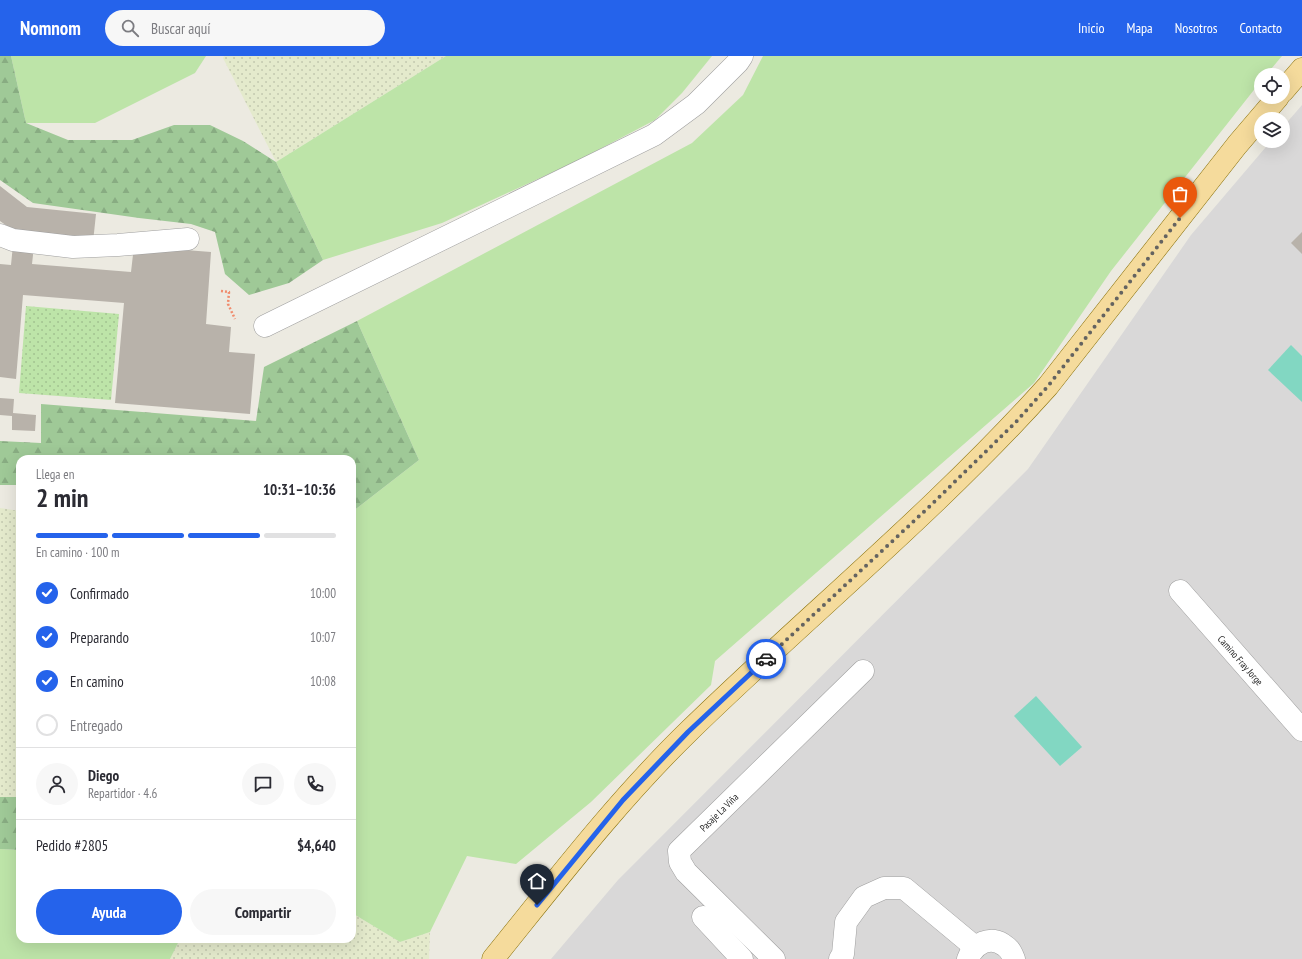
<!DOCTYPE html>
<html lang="es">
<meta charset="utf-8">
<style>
body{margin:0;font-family:"PT Sans Narrow",sans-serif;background:#f7f7f7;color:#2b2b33;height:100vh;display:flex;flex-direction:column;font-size:15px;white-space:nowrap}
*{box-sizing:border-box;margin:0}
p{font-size:13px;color:#7c7c81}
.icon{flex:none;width:22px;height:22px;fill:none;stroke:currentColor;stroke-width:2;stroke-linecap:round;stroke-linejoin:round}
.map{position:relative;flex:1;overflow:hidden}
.panel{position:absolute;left:16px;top:399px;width:340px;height:488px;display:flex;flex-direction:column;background:#fff;border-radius:12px;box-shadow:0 4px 16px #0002}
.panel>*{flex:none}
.controls{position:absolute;left:1254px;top:12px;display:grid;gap:8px}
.controls a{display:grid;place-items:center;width:36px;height:36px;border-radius:50%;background:#fff;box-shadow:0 4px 16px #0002;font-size:20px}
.pin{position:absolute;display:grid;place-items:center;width:34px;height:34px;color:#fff;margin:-41px -17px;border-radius:50% 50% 50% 0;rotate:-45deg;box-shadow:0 0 4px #0007}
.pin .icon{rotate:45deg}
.courier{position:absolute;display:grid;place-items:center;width:40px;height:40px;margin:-20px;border:3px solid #2563eb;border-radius:50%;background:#fff;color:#222;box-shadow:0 1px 5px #0007}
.summary em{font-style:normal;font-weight:700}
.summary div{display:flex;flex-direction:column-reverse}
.summary{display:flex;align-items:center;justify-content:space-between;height:68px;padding:0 20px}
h1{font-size:26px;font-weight:700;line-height:30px}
.bar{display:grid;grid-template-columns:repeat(4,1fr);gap:6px 4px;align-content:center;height:48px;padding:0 20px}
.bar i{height:5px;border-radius:3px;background:#e1e1e2}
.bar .on{background:#2563eb}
.bar p{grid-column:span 4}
.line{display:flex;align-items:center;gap:10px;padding:0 20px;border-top:1px solid #e1e1e2}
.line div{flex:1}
.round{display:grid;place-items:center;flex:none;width:42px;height:42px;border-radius:21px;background:#f7f7f7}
ol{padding:0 20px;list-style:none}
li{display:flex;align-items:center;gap:12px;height:44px}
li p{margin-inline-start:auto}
li .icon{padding:4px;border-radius:50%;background:#2563eb;color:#fff;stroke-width:4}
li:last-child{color:#7c7c81}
li i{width:22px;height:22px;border:2px solid #e1e1e2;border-radius:50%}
.button{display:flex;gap:8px;margin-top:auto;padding:8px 20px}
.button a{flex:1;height:46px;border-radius:24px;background:#2563eb;color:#fff;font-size:16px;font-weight:700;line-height:46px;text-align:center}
.button a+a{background:#f7f7f7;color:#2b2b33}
header{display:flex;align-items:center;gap:24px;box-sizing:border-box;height:56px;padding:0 20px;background:#2563eb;color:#fff}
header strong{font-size:19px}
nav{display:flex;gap:22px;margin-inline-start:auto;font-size:14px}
.search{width:280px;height:36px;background:#f7f7f7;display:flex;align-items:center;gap:10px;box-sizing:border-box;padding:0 14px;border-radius:22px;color:#7c7c81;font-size:15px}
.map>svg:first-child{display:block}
.residential{fill:#d9d8d8}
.farmland{fill:url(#farmland-dots)}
.grass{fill:#bde4a8}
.forest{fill:url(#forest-firs)}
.garden{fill:url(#garden-dots)}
.pitch{fill:#82d7c2}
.building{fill:#b8b2aa}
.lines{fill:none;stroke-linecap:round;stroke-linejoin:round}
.minor-casing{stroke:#9f9f9f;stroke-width:23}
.major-casing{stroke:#887009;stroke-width:23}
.path{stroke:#f08c6d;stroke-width:2.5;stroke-dasharray:2 2;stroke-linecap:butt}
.minor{stroke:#fff;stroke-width:22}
.major{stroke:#f5db9c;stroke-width:22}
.done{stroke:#646360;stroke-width:4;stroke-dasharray:0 7.2}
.route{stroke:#2563eb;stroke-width:5}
.labels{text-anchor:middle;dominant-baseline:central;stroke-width:3.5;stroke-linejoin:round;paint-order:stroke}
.street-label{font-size:10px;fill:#1b1b1b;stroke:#fff}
</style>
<header>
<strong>Nomnom</strong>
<div class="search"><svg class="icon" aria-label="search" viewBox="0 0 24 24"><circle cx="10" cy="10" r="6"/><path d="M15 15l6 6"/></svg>Buscar aquí</div>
<nav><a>Inicio</a><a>Mapa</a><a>Nosotros</a><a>Contacto</a></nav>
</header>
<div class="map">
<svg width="1302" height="903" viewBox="0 0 1302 903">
<defs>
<pattern id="farmland-dots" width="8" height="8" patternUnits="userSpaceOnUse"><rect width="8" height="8" fill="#e4eacc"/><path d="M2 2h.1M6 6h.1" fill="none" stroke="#c3c8af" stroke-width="1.8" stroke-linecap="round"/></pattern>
<pattern id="forest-firs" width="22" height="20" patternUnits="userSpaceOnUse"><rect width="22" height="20" fill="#9fc997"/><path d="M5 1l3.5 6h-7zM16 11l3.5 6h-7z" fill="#88ac82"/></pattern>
<pattern id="garden-dots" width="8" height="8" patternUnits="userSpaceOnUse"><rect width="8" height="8" fill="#bde4a8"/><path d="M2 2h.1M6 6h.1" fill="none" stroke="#a2c390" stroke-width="1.8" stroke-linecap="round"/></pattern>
</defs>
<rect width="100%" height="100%" fill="#eceae1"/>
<polygon class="residential" points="1302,49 1302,903 551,903 618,824 1028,413 1191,179 1271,85 1283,85 1283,71"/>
<g class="farmland">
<polygon points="224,0 446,0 276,106 223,2"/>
<polygon points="0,452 20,455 20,741 0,741"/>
<polygon points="352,857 400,886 430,876 429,903 170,903 180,883 352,883"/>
</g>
<g class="grass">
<polygon points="11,0 206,0 195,17 95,67 26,67"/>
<polygon points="446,0 712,0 682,37 655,64 575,106 442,167 323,204 276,106"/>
<polygon points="763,0 1282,0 1266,19 1261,19 1261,25 1111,215 1034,327 715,605 711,629 591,746 516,808 467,800 430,876 400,886 352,857 352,456 419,404 357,265 692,87 743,39"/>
<polygon points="0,793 20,794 20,883 180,883 170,903 0,903"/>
</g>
<g class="forest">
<polygon points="0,0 11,0 26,67 68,84 132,84 174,69 210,69 243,85 276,106 323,204 289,227 249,239 225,218 215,176 191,168 139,162 33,147 0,124"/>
<polygon points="357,265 419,404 352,456 352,403 20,403 20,429 0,429 0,385 41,387 41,348 256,365 264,311"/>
<polygon points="0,741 20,741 20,794 0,793"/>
</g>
<polygon class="garden" points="26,250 119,258 111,344 19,337"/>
<g class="pitch">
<polygon points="1291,289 1302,300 1302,346 1268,314"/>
<polygon points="1036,640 1082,691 1060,710 1014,660"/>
</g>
<g class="building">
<polygon points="0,130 27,151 96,158 93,186 18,178 0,165"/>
<polygon points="1302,176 1302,198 1291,187"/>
<polygon points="13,189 34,190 32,208 131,216 134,190 211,196 206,268 231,271 229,296 255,298 250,358 115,347 124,247 23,239 16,323 0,321 0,208 11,209"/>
<polygon points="0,342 14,343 13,357 36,359 35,375 12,374 12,360 0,359"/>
</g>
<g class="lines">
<defs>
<g id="minor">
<polyline points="0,179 13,184 73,191 118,189 188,183"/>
<polyline points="265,270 654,79 696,48 738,6 742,0"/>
<path id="s1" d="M1180,535L1302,674"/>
<polyline points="703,861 742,903"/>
<path id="s2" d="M774,903L686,816L680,806L679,795L863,615"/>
<polyline points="840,903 843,898 846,866 864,841 884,832 904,832 975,891"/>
<path d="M968,903C973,888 991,878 1005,890C1010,893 1012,898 1014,903"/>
</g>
<g id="major">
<polyline points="1283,35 1302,13"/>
<path d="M493,903C556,825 617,745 689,675C808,559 937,454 1048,330L1237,89L1278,41"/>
</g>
</defs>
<use href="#minor" class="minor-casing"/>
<use href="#major" class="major-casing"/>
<polyline class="path" points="221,235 229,236 228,248 235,263"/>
<use href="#minor" class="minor"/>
<use href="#major" class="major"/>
</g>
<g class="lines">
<polyline class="done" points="766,603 929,451 1015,367 1048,330 1180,162"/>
<polyline class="route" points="537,849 623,744 688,676 766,603"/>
</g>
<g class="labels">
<g class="street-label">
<text stroke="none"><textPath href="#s1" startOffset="92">Camino Fray Jorge</textPath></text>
<text stroke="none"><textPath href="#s2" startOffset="202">Pasaje La Viña</textPath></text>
</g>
</g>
</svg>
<div class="controls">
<a><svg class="icon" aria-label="locate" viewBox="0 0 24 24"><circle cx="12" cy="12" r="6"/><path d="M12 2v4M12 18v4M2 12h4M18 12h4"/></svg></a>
<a><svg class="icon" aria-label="layers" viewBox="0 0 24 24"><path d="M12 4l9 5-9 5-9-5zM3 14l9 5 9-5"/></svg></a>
</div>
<div class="pin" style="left:1180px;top:162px;background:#ea580c"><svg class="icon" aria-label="bag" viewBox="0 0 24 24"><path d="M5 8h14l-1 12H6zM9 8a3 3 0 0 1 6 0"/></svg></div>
<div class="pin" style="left:537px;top:849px;background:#1f2937"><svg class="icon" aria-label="home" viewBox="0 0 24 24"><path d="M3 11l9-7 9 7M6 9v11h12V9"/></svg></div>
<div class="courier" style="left:766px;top:603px"><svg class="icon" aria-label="car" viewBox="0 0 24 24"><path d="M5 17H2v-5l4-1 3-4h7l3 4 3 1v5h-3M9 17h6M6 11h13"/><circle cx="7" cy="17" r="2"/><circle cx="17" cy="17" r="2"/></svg></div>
<section class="panel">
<div class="summary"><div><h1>2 min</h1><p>Llega en</p></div><em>10:31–10:36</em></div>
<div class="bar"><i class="on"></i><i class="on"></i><i class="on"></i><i></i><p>En camino · 100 m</p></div>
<ol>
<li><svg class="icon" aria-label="check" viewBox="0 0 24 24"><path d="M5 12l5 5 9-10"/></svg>Confirmado<p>10:00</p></li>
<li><svg class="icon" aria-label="check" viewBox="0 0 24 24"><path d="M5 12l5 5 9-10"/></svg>Preparando<p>10:07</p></li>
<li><svg class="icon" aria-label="check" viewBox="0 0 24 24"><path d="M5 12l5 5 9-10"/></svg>En camino<p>10:08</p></li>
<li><i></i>Entregado</li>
</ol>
<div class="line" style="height:72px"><a class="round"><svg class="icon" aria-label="person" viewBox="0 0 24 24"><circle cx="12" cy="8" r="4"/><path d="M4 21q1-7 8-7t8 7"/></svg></a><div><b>Diego</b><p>Repartidor · 4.6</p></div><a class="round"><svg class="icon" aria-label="chat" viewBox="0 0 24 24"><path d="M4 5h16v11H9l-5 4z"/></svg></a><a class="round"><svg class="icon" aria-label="phone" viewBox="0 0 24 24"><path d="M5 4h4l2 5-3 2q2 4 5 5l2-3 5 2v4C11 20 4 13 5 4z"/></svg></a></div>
<div class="line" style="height:52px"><div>Pedido #2805</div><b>$4,640</b></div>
<div class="button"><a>Ayuda</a><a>Compartir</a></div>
</section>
</div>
